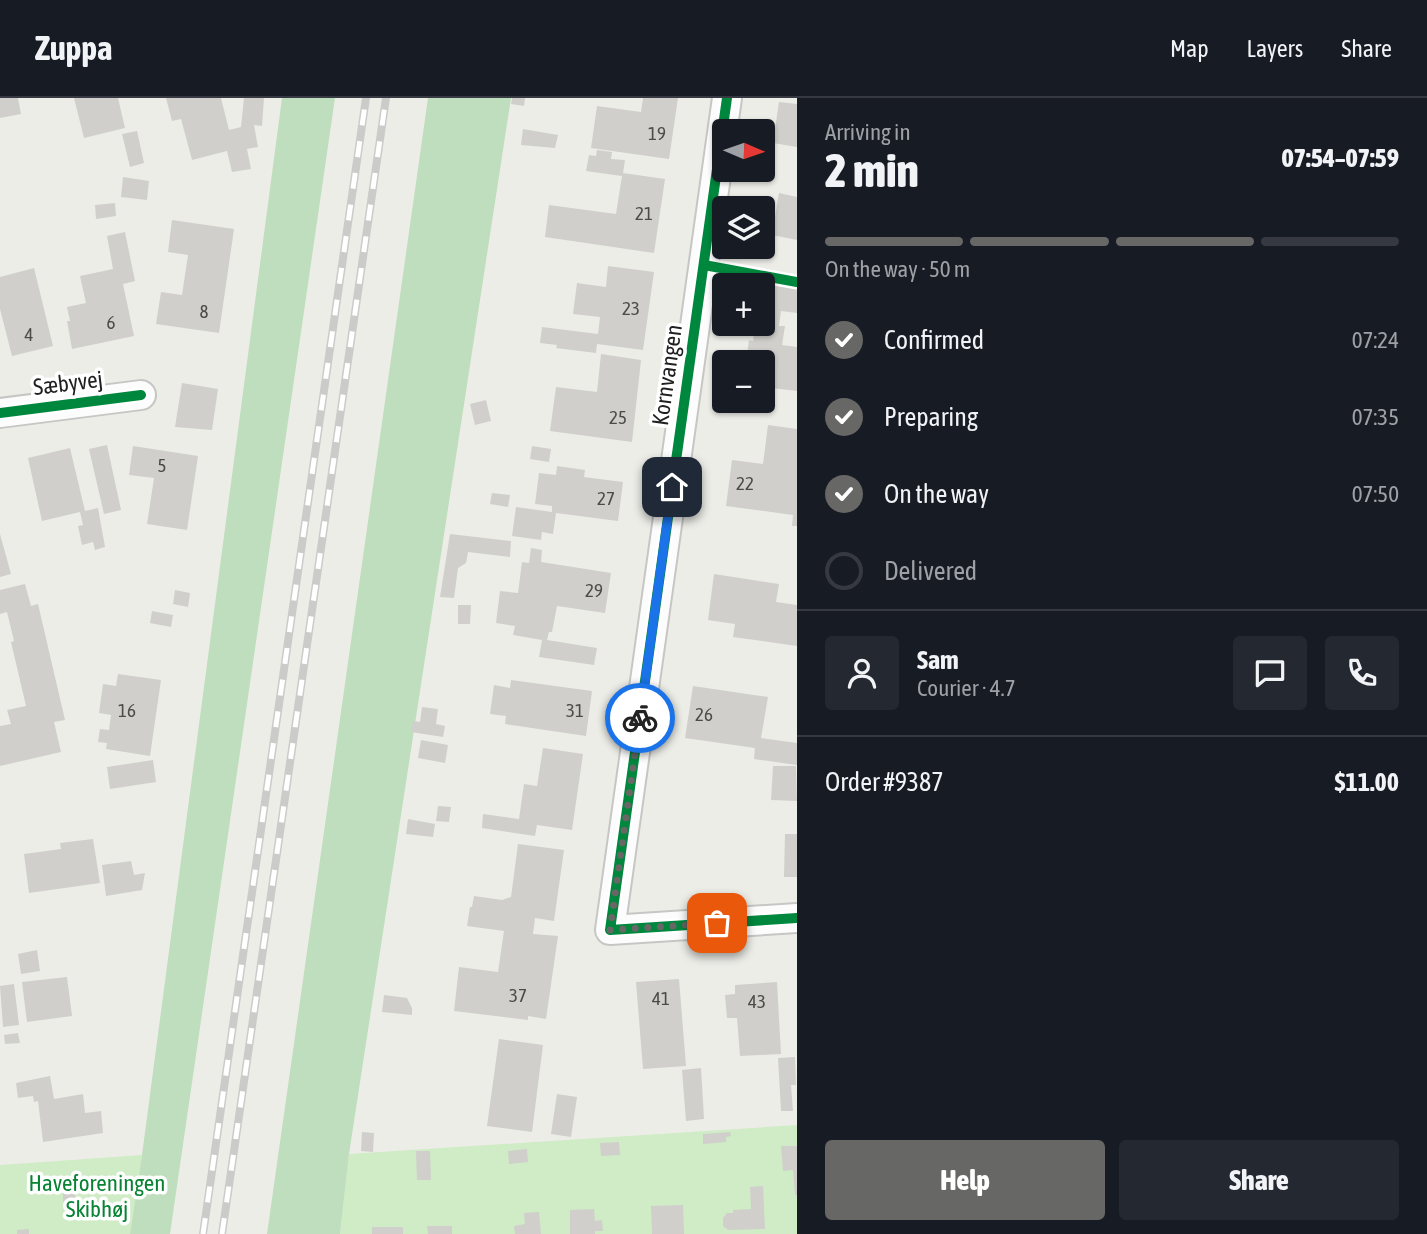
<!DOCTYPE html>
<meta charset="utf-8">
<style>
body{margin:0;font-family:"Asap Condensed",sans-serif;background:#242831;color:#f1f3f6;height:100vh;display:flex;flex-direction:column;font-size:26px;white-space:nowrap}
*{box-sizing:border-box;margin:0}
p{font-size:23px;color:#9ea1a6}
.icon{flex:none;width:38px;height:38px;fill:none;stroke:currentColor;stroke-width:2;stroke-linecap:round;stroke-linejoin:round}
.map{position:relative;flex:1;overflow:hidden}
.drawer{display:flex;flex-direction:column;background:#171b24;width:630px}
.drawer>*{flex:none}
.needle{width:46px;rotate:92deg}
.fabs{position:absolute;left:712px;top:21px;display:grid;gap:14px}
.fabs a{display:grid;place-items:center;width:63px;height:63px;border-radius:7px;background:#171b24;box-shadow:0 2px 5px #0004;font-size:35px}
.pin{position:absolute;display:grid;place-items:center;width:60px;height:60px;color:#fff;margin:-30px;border-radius:14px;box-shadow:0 4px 10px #0006}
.courier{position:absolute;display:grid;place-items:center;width:70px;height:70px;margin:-35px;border:5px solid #1a73e8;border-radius:50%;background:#fff;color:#222;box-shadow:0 2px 9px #0007}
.head em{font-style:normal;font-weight:800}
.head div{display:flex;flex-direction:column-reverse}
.head{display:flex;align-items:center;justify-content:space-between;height:119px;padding:0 28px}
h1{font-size:46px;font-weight:800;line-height:52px}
.bar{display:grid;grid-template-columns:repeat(4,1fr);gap:10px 7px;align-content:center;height:84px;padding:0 28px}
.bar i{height:9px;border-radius:5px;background:#363941}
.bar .on{background:#676765}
.bar p{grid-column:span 4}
.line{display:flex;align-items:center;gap:18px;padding:0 28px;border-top:2px solid #363941}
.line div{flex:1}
.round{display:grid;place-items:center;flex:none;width:74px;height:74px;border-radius:7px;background:#242831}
ol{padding:0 28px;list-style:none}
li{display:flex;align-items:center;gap:21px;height:77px}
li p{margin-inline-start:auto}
li .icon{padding:7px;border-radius:50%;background:#676765;color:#fff;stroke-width:4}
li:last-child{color:#9ea1a6}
li i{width:38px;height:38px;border:4px solid #363941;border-radius:50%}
.cta{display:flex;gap:14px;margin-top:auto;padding:14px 28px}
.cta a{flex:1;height:80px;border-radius:7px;background:#676765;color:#fff;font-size:28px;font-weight:800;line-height:80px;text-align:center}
.cta a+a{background:#242831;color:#f1f3f6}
header{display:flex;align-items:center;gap:42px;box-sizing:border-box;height:98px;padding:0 35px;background:#171b24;border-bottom:2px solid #363941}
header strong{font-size:33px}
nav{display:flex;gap:38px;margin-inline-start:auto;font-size:24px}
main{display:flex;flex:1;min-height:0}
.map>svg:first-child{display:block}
.grass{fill:#d0ecc6}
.forest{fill:#bfdebd}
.building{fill:#d0cfcb}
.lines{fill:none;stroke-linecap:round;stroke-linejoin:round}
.minor-casing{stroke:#c6c6c4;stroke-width:32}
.minor{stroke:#fcfcfc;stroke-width:28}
.rail-casing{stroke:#cbcbca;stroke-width:8}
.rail{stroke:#fff;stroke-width:5;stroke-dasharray:16;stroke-linecap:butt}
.cycleway-casing{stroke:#fff;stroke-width:15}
.cycleway{stroke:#00873e;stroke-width:10}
.done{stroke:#676765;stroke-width:7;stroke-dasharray:0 12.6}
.route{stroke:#1a73e8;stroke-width:9}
.labels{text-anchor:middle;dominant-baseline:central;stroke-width:7;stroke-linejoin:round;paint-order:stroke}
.number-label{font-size:19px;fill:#4b4b4a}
.street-label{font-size:23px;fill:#1f1f1f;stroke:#fff}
.park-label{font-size:23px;fill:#088333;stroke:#fff}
</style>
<header>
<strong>Zuppa</strong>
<nav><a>Map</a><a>Layers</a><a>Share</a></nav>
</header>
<main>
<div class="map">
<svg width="797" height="1136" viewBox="0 0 797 1136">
<rect width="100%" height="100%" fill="#edede8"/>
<g class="grass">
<polygon points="797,1027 797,1136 340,1136 349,1056"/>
<polygon points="142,1057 130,1136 0,1136 0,1067"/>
</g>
<g class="forest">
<polygon points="282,0 335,0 170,1136 130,1136 142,1057"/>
<polygon points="428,0 511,0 349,1056 340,1136 267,1136"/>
</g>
<g class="building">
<polygon points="0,0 18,0 21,16 0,20"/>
<polygon points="74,0 118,0 125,30 84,40"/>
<polygon points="166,0 221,0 229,32 241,29 244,0 264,0 262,28 254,27 258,49 247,51 251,71 232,74 227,53 192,62 181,21 172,23"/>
<polygon points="512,0 525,0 524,8 511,6"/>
<polygon points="643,0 678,0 669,61 591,50 597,8 641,14"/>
<polygon points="779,4 797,6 797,49 773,45"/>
<polygon points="523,31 558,37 555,50 521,47"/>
<polygon points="137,33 144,65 130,69 122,36"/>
<polygon points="597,52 612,54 611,61 625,62 623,75 665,81 654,155 545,139 549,107 616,116 622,78 586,73 589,57 596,58"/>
<polygon points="123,79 149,83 147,102 121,99"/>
<polygon points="779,95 797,99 797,142 772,137"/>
<polygon points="115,105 116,118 96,121 95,107"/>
<polygon points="172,122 234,131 219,235 156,226 161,194 182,197 188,157 168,154"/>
<polygon points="125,134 135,183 123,186 134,238 72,251 67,223 70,223 67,209 86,205 80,178 113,171 107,138"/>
<polygon points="608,168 654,174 643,252 597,246 596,255 556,250 557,247 540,245 542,229 598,236 600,219 573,216 577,185 606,189"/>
<polygon points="34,170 53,248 12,258 0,211 0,179"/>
<polygon points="763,186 797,191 797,215 781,213 779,228 785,228 782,247 797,249 797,293 763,289 763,264 746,264 749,242 753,243 755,226 763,226"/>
<polygon points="601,256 641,262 632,344 550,333 556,289 597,294"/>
<polygon points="182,285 218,291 212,332 175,329"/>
<polygon points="486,302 491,323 475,327 470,306"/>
<polygon points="768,327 797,331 797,428 792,428 793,417 726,408 732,362 763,366"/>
<polygon points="107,347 121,412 104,416 89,351"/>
<polygon points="133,348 198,358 187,432 147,426 154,380 129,377"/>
<polygon points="532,348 551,351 549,364 530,361"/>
<polygon points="70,350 85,413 98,410 105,449 95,452 93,444 82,447 78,428 83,427 80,414 42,423 28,360"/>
<polygon points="557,368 585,372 584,379 623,384 618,423 556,415 553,436 542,434 541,442 512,438 516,409 552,414 552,408 535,406 539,375 556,377"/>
<polygon points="492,395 510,397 508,409 490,406"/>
<polygon points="0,436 11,476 0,479"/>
<polygon points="450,436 511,443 510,459 468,454 466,465 458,470 454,500 440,499"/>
<polygon points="531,450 542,452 541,464 611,475 605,515 557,508 552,534 549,534 547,542 597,550 594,567 539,559 542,542 513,537 515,528 496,525 500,493 518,495 522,464 529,465"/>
<polygon points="714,476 779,486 776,504 797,507 797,548 733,539 735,526 708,522"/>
<polygon points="25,486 31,508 38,506 65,622 54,624 61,654 0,668 0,628 11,626 7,612 26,608 11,544 14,543 7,514 0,516 0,492"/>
<polygon points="175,492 190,495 188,509 173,506"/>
<polygon points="458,507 471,507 470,526 458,526"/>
<polygon points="152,513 173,517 171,529 150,525"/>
<polygon points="118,576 161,582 150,658 106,651 107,645 98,644 100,631 109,632 111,617 99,615 103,586 116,588"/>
<polygon points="511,582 592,593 586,638 505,626 506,618 490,616 494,587 510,590"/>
<polygon points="693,588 768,599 761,640 797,645 797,667 754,661 755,650 685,640"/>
<polygon points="422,609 438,611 436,626 445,628 443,639 411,634 413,623 420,624"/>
<polygon points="421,642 448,647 445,665 418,660"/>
<polygon points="543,650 583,656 572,732 537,727 535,738 482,730 483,716 519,721 524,686 537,688"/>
<polygon points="153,662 156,684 110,691 107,669"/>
<polygon points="773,668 796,668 797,703 771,702"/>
<polygon points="438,708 451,709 449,724 436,723"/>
<polygon points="408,721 435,726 433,739 406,736"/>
<polygon points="785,736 797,736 797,779 784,779"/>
<polygon points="93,741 100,785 29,795 24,756 61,751 60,745"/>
<polygon points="518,746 564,752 554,823 535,820 533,836 558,838 546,921 528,918 528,922 454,913 459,869 498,874 504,833 467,828 470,809 472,809 474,798 502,802 511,799"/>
<polygon points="131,763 134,777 145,775 142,792 106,798 102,767"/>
<polygon points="37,852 40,873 21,876 18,856"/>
<polygon points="67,879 72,918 27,924 22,884"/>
<polygon points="679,881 686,968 643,971 636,884"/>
<polygon points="777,884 781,956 740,958 737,920 727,920 725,897 735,896 735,887"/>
<polygon points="14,886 19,927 3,929 0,888"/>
<polygon points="384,897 407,900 412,910 412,917 382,914"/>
<polygon points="18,935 20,945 5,946 4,937"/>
<polygon points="499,941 543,947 532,1034 487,1028"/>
<polygon points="795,959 796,987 791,987 793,1013 781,1013 778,960"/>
<polygon points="701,970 704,1021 686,1023 682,972"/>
<polygon points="50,978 54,1001 83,996 85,1015 101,1013 103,1035 43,1044 38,1003 34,1004 33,998 18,1000 16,985"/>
<polygon points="557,996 577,999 571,1039 551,1036"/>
<polygon points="362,1034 374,1035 373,1054 361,1053"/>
<polygon points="730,1034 731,1038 726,1039 726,1044 703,1046 703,1036"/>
<polygon points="619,1044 620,1057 601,1058 600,1045"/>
<polygon points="781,1048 797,1048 797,1097 795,1097 793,1072 783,1073"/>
<polygon points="527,1051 528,1064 509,1066 508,1053"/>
<polygon points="416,1053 430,1053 431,1082 417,1082"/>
<polygon points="63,1086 76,1086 75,1105 63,1104"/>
<polygon points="763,1088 765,1131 728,1132 723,1128 723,1120 727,1115 733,1115 733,1112 751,1111 750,1089"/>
<polygon points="683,1107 684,1136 652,1136 651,1108"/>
<polygon points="594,1111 595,1123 602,1122 603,1133 595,1133 595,1136 570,1136 570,1112"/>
<polygon points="539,1114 541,1136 515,1136 514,1128 525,1126 524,1115"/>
<polygon points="427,1128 452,1128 452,1136 428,1136"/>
<rect x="372" y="1129" width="31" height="7"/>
<polygon points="29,1131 29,1136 17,1136 17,1132"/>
</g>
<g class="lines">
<defs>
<g id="minor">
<polyline points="727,0 610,832 797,820"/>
<polyline points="0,315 141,297"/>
</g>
</defs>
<use href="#minor" class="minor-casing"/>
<use href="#minor" class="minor"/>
<defs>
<g id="rail">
<polyline points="203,1136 366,0"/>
<polyline points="222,1136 386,0"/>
</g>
</defs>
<use href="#rail" class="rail-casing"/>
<use href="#rail" class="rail"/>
<defs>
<g id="cycleway">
<polyline points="727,0 610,832 797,820"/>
<polyline points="704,167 797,184"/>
<polyline points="0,315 141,297"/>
</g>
</defs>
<use href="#cycleway" class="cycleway-casing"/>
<use href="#cycleway" class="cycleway"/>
</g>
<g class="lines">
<polyline class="done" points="640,620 610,832 717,825"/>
<polyline class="route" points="640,620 672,389"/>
</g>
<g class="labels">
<g class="number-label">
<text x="657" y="35">19</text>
<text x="644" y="115">21</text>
<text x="631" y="210">23</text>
<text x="204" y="213">8</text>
<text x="111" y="224">6</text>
<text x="29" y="236">4</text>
<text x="618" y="319">25</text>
<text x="162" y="367">5</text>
<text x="745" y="385">22</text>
<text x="606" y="400">27</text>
<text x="594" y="492">29</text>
<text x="127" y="612">16</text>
<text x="575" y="612">31</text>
<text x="704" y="616">26</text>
<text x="518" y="897">37</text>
<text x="661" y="900">41</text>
<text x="757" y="903">43</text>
</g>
<g class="street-label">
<text transform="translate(667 277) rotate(-82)">Kornvangen</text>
<text transform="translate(68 285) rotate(-7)">Sæbyvej</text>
</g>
<g class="park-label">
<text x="97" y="1085">Haveforeningen<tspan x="97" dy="26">Skibhøj</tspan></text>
</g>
</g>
</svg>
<div class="fabs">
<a><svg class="needle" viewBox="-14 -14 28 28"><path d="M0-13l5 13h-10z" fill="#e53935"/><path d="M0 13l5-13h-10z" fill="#9ea1a6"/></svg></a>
<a><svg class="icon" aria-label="layers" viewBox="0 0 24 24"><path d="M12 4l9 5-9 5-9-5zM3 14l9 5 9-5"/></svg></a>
<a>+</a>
<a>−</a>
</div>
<div class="pin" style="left:717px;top:825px;background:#ea580c"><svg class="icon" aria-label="bag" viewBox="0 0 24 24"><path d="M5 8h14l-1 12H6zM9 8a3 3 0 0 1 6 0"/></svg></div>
<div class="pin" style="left:672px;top:389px;background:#1f2937"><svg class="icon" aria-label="home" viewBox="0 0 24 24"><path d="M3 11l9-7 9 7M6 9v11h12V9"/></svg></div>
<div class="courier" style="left:640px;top:620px"><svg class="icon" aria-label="bike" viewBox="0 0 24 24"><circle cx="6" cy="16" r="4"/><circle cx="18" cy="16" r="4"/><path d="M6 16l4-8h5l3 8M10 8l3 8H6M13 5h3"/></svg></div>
</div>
<section class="drawer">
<div class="head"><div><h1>2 min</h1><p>Arriving in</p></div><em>07:54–07:59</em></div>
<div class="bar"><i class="on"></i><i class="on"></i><i class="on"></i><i></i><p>On the way · 50 m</p></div>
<ol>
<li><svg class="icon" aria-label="check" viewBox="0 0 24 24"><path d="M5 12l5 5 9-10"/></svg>Confirmed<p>07:24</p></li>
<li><svg class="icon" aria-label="check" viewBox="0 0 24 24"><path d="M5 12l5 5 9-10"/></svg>Preparing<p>07:35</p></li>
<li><svg class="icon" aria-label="check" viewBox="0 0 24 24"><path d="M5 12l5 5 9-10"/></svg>On the way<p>07:50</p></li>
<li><i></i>Delivered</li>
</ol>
<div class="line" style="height:126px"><a class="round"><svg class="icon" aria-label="person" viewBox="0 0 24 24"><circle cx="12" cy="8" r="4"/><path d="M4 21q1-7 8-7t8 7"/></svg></a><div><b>Sam</b><p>Courier · 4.7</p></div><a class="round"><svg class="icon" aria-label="chat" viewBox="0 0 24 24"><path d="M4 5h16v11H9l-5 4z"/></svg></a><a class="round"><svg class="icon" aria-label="phone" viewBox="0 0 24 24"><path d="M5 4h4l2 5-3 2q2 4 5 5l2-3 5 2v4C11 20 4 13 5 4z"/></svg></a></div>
<div class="line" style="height:91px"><div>Order #9387</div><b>$11.00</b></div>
<div class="cta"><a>Help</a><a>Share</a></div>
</section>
</main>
